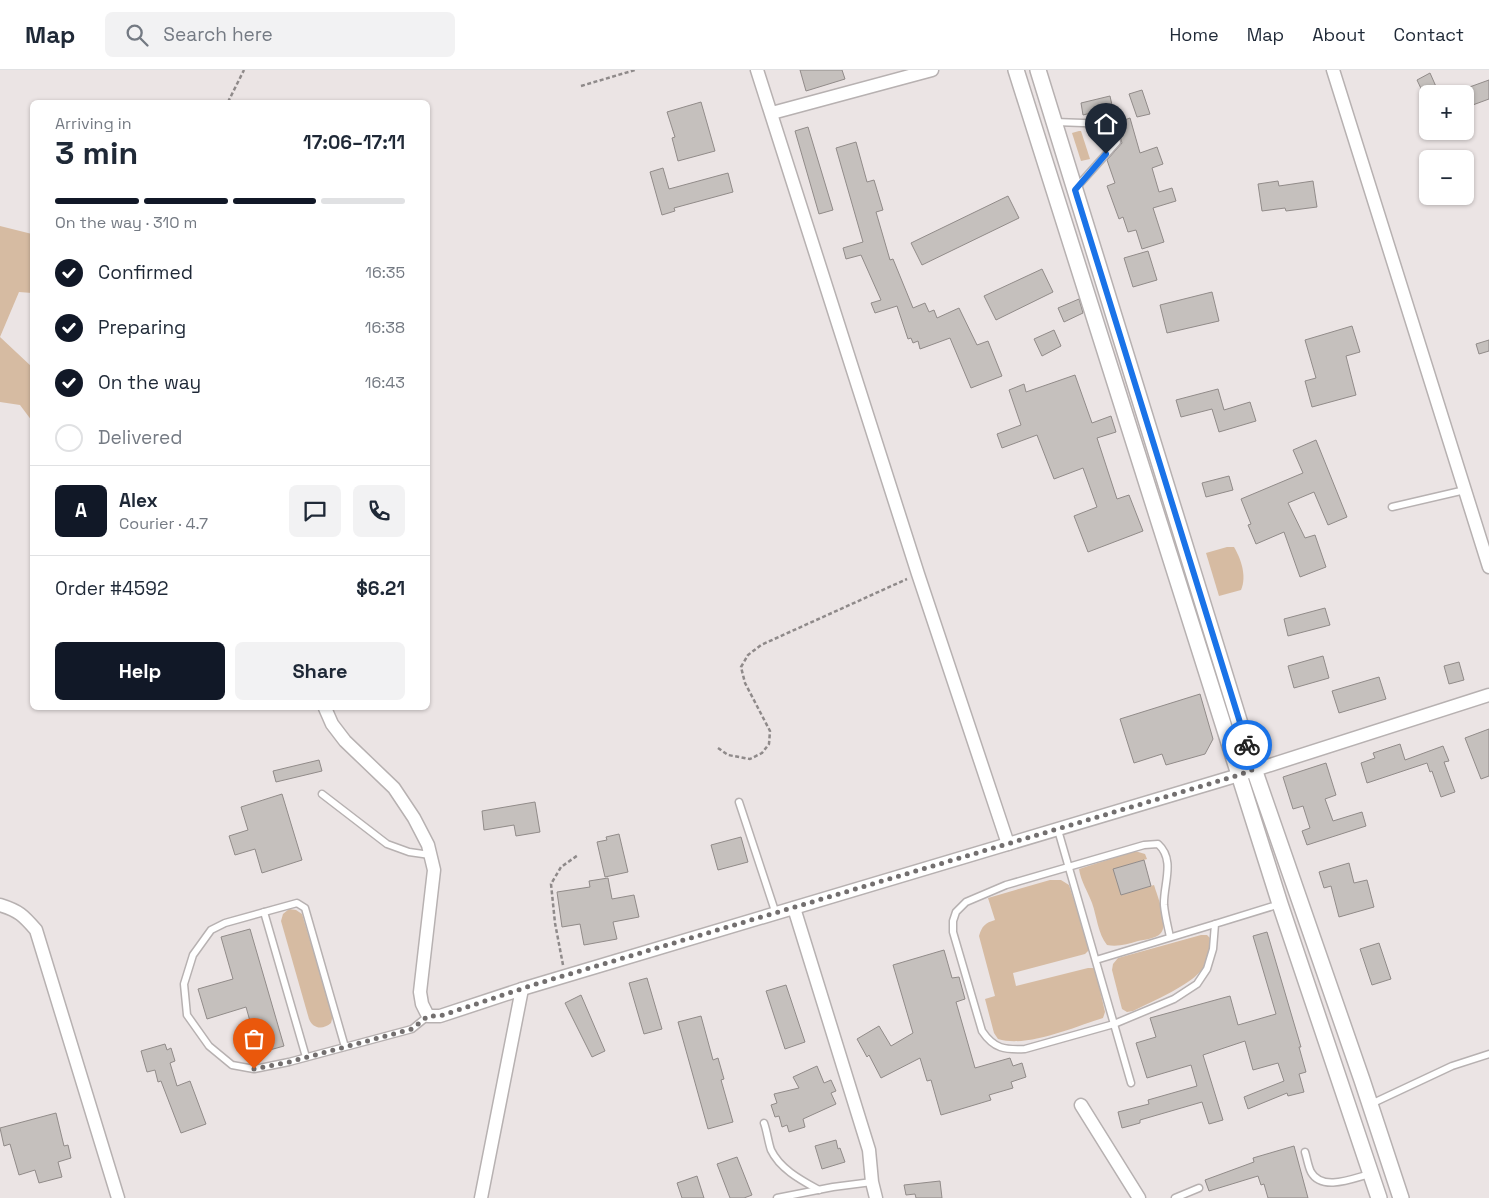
<!DOCTYPE html>
<meta charset="utf-8">
<style>
body{margin:0;font-family:"Space Grotesk",sans-serif;background:#f2f2f3;color:#1f2937;height:100vh;display:flex;flex-direction:column;font-size:19px;white-space:nowrap}
*{box-sizing:border-box;margin:0}
p{font-size:16px;color:#747a83}
.icon{flex:none;width:28px;height:28px;fill:none;stroke:currentColor;stroke-width:2;stroke-linecap:round;stroke-linejoin:round}
.map{position:relative;flex:1;overflow:hidden}
.panel{position:absolute;left:30px;top:30px;width:400px;height:610px;display:flex;flex-direction:column;background:#fff;border-radius:8px;box-shadow:0 1px 4px #0004}
.panel>*{flex:none}
.fabs{position:absolute;left:1419px;top:15px;display:grid;gap:10px}
.fabs a{display:grid;place-items:center;width:55px;height:55px;border-radius:8px;background:#fff;box-shadow:0 1px 4px #0004;font-size:25px}
.pin{position:absolute;display:grid;place-items:center;width:42px;height:42px;color:#fff;margin:-51px -21px;border-radius:50% 50% 50% 0;rotate:-45deg;box-shadow:0 0 5px #0007}
.pin .icon{rotate:45deg}
.courier{position:absolute;display:grid;place-items:center;width:50px;height:50px;margin:-25px;border:4px solid #1a73e8;border-radius:50%;background:#fff;color:#222;box-shadow:0 1px 6px #0007}
.summary em{font-style:normal;font-weight:800}
.summary div{display:flex;flex-direction:column-reverse}
.summary{display:flex;align-items:center;justify-content:space-between;height:85px;padding:0 25px}
h1{font-size:32px;font-weight:800;line-height:38px}
.bar{display:grid;grid-template-columns:repeat(4,1fr);gap:8px 5px;align-content:center;height:60px;padding:0 25px}
.bar i{height:6px;border-radius:4px;background:#e0e1e3}
.bar .current{background:#111827}
.bar p{grid-column:span 4}
.line{display:flex;align-items:center;gap:12px;padding:0 25px;border-top:1px solid #e0e1e3}
.line div{flex:1}
.round{display:grid;place-items:center;flex:none;width:52px;height:52px;border-radius:8px;background:#f2f2f3}
ol{padding:0 25px;list-style:none}
li{display:flex;align-items:center;gap:15px;height:55px}
li p{margin-inline-start:auto}
li .icon{padding:5px;border-radius:50%;background:#111827;color:#fff;stroke-width:4}
li:last-child{color:#747a83}
li i{width:28px;height:28px;border:2px solid #e0e1e3;border-radius:50%}
.cta{display:flex;gap:10px;margin-top:auto;padding:10px 25px}
.cta a{flex:1;height:58px;border-radius:8px;background:#111827;color:#fff;font-size:20px;font-weight:800;line-height:58px;text-align:center}
.cta a+a{background:#f2f2f3;color:#1f2937}
header{display:flex;align-items:center;gap:30px;box-sizing:border-box;height:70px;padding:0 25px;background:#fff;border-bottom:1px solid #e0e1e3}
header strong{font-size:24px}
nav{display:flex;gap:28px;margin-inline-start:auto;font-size:18px}
.search{width:350px;height:45px;background:#f2f2f3;display:flex;align-items:center;gap:12px;box-sizing:border-box;padding:0 18px;border-radius:8px;color:#747a83;font-size:19px}
.map>svg:first-child{display:block}
.green{fill:#d6bba2}
.building{fill:#c5c0bd;stroke:#918b89}
.lines{fill:none;stroke-linecap:round;stroke-linejoin:round}
.service-casing{stroke:#b7b1b1;stroke-width:9}
.minor-casing{stroke:#b7b1b1;stroke-width:15}
.tertiary-casing{stroke:#b7b1b1;stroke-width:18}
.path{stroke:#8f8a8a;stroke-width:2.5;stroke-dasharray:4 2.5;stroke-linecap:butt}
.service{stroke:#fff;stroke-width:6}
.minor{stroke:#fff;stroke-width:12}
.tertiary{stroke:#fff;stroke-width:15}
.done{stroke:#736f6f;stroke-width:5;stroke-dasharray:0 9}
.route{stroke:#1a73e8;stroke-width:6}
</style>
<header>
<strong>Map</strong>
<div class="search"><svg class="icon" aria-label="search" viewBox="0 0 24 24"><circle cx="10" cy="10" r="6"/><path d="M15 15l6 6"/></svg>Search here</div>
<nav><a>Home</a><a>Map</a><a>About</a><a>Contact</a></nav>
</header>
<div class="map">
<svg width="1489" height="1128" viewBox="0 0 1489 1128">
<rect width="100%" height="100%" fill="#ebe4e4"/>
<g class="green">
<polygon points="1079,61 1081,61 1090,89 1081,91 1072,63"/>
<polygon points="0,156 32,164 32,223 19,222 0,267 32,297 32,351 20,335 0,332"/>
<path d="M1227,477H1234C1241,489 1247,506 1241,520L1219,526L1206,483Z"/>
<path d="M1135,781L1145,784L1147,789L1114,799L1121,825L1154,815C1157,825 1170,856 1160,864C1156,868 1144,870 1138,871C1128,874 1118,877 1107,875C1098,864 1097,847 1092,833C1088,822 1081,812 1079,799Z"/>
<path d="M1050,810H1061L1069,815L1090,879L1085,884L1013,903L1016,916L1088,898H1095L1105,942L1103,948C1074,957 1027,978 998,969L994,963L985,929L995,926L979,866C982,856 985,853 995,850L988,828Z"/>
<path d="M289,839L296,840L302,844L333,945L331,953C323,960 313,959 309,949L281,851L283,844Z"/>
<path d="M1201,865H1207L1210,868C1210,876 1208,891 1203,898C1193,914 1151,932 1133,941L1127,942L1122,939L1112,900L1113,894L1118,888Z"/>
</g>
<g class="building">
<polygon points="800,0 842,0 845,9 806,21"/>
<polygon points="1430,3 1438,21 1428,24 1428,26 1425,27 1417,10"/>
<polygon points="1489,10 1489,29 1470,36 1464,19"/>
<polygon points="1142,20 1150,44 1137,47 1129,24"/>
<polygon points="1110,26 1116,53 1130,48 1140,83 1157,77 1163,94 1152,98 1159,122 1172,118 1176,131 1153,138 1164,172 1142,179 1136,160 1128,162 1123,147 1119,149 1107,116 1115,113 1107,90 1122,73 1116,52 1111,49 1092,48 1091,43 1083,45 1081,33"/>
<polygon points="701,32 715,81 678,91 672,68 675,67 667,42"/>
<polygon points="808,57 833,140 819,144 795,61"/>
<polygon points="1095,58 1107,59 1111,71 1104,79 1103,77 1101,77"/>
<polygon points="856,72 867,112 874,110 883,140 876,142 890,190 893,189 913,238 925,233 929,242 934,240 937,248 959,238 977,275 988,271 1002,306 971,318 950,268 920,279 918,271 913,273 911,268 908,269 897,236 875,243 871,233 881,230 861,185 846,189 843,178 863,172 836,78"/>
<polygon points="663,98 669,119 728,103 733,122 674,138 675,141 662,145 650,102"/>
<polygon points="1278,111 1279,116 1313,111 1317,137 1286,141 1285,138 1262,141 1258,114"/>
<polygon points="1008,126 1019,148 922,195 911,173"/>
<polygon points="1148,181 1157,210 1133,217 1124,188"/>
<polygon points="1042,199 1053,222 996,250 984,226"/>
<polygon points="1212,222 1219,251 1167,263 1160,235"/>
<polygon points="1079,229 1083,243 1064,252 1058,238"/>
<polygon points="1352,256 1360,282 1346,286 1356,325 1312,337 1305,311 1316,308 1305,270"/>
<polygon points="1054,260 1061,276 1042,286 1034,269"/>
<polygon points="1489,270 1489,281 1479,284 1476,274"/>
<polygon points="1075,305 1092,353 1111,346 1116,362 1097,368 1117,429 1129,425 1143,461 1088,482 1074,446 1097,437 1083,398 1054,409 1037,365 1002,378 997,364 1021,355 1009,320 1024,314 1026,322"/>
<polygon points="1218,319 1224,340 1250,332 1256,351 1219,362 1212,339 1181,347 1176,330"/>
<polygon points="1316,370 1347,447 1328,455 1314,422 1288,433 1305,468 1315,465 1326,497 1300,507 1284,462 1256,474 1248,455 1251,454 1241,429 1303,403 1293,380"/>
<polygon points="1229,406 1233,420 1206,427 1202,413"/>
<polygon points="1325,538 1330,555 1288,566 1284,549"/>
<polygon points="1323,586 1329,608 1294,618 1288,596"/>
<polygon points="1459,592 1464,610 1449,614 1444,596"/>
<polygon points="1379,607 1386,629 1339,643 1332,621"/>
<polygon points="1200,624 1213,669 1205,684 1166,695 1162,684 1134,693 1120,649"/>
<polygon points="1489,659 1489,706 1481,709 1465,668"/>
<polygon points="1400,674 1405,690 1443,676 1449,691 1444,692 1455,722 1441,727 1432,701 1430,702 1427,693 1367,713 1361,693 1375,688 1373,683"/>
<polygon points="319,690 322,701 276,712 273,701"/>
<polygon points="1326,693 1336,725 1325,729 1333,751 1362,742 1366,756 1307,775 1302,761 1310,758 1303,736 1293,739 1283,707"/>
<polygon points="282,724 302,790 262,803 255,779 235,785 229,766 248,760 241,737"/>
<polygon points="535,732 540,762 516,766 514,755 484,760 482,741"/>
<polygon points="619,764 628,802 605,807 597,772 607,770 606,767"/>
<polygon points="741,767 748,792 718,800 711,775"/>
<polygon points="1144,790 1151,816 1121,825 1113,799"/>
<polygon points="1349,793 1354,813 1367,810 1374,837 1339,847 1331,816 1324,818 1319,802"/>
<polygon points="608,808 612,829 634,825 639,847 613,852 617,869 584,875 580,854 562,857 557,822 590,817 589,811"/>
<polygon points="250,859 284,976 259,983 246,937 207,949 198,919 233,909 221,867"/>
<polygon points="1267,862 1301,977 1299,977 1306,1002 1299,1004 1304,1022 1288,1026 1287,1023 1248,1039 1244,1027 1284,1011 1278,993 1253,1000 1245,971 1203,985 1223,1050 1209,1054 1202,1032 1140,1050 1140,1053 1122,1058 1118,1042 1149,1034 1148,1030 1197,1016 1191,995 1147,1008 1136,973 1156,967 1150,948 1230,926 1238,955 1276,944 1253,866"/>
<polygon points="1379,873 1391,909 1372,915 1360,879"/>
<polygon points="944,880 952,908 959,907 965,929 956,932 975,998 1010,988 1013,996 1022,993 1026,1007 1011,1012 1013,1018 989,1025 991,1030 941,1045 931,1010 927,1011 920,988 881,1008 869,985 867,987 857,969 879,956 891,976 913,963 893,895"/>
<polygon points="647,908 662,959 644,964 629,913"/>
<polygon points="786,915 805,972 785,979 766,921"/>
<polygon points="581,925 605,981 592,987 565,933"/>
<polygon points="701,946 713,990 718,988 724,1009 721,1010 733,1052 708,1059 678,952"/>
<polygon points="165,974 167,980 171,978 175,991 170,993 177,1016 190,1011 206,1054 181,1063 161,1011 158,1012 155,1000 147,1002 141,981"/>
<polygon points="817,996 824,1013 831,1010 836,1021 831,1023 836,1034 803,1049 805,1057 789,1062 787,1055 782,1057 779,1046 775,1047 771,1035 777,1033 774,1024 799,1018 793,1007"/>
<polygon points="56,1043 64,1076 68,1075 71,1088 58,1092 62,1107 39,1113 35,1100 19,1105 10,1074 4,1076 0,1058"/>
<polygon points="836,1070 838,1079 840,1078 845,1092 822,1099 815,1076"/>
<polygon points="1294,1076 1308,1128 1268,1128 1264,1114 1261,1115 1258,1106 1209,1121 1205,1110 1254,1092 1253,1088"/>
<polygon points="737,1087 752,1125 744,1128 730,1128 717,1094"/>
<polygon points="697,1106 704,1128 682,1128 677,1113"/>
<polygon points="940,1111 942,1128 916,1128 915,1124 906,1125 904,1115"/>
</g>
<g class="lines">
<defs>
<g id="service">
<polyline points="1055,52 1111,54 1117,72 1075,119"/>
<polyline points="1392,437 1465,420"/>
<polyline points="322,724 387,774 409,782 430,785"/>
<polyline points="739,732 776,844"/>
<polyline points="1058,760 1131,1013"/>
<polyline points="264,842 306,987"/>
<path d="M1170,867C1168,857 1165,846 1164,835C1163,815 1176,790 1158,774L1144,775L1006,815L966,832L956,842L953,851V862L982,961C994,979 1005,980 1025,979L1114,954L1174,929L1197,914L1207,899L1213,879L1215,854L1280,834"/>
<polyline points="1096,890 1215,854"/>
<polyline points="345,977 305,838 297,833 225,853 211,860 193,885 184,914 187,945 209,976 232,995 254,999 289,992 412,959 428,946"/>
<polyline points="1371,1034 1452,996 1489,984"/>
<path d="M764,1053C767,1061 768,1071 771,1080C780,1099 801,1110 819,1120"/>
<path d="M1305,1082C1307,1088 1308,1096 1311,1102C1322,1122 1354,1108 1370,1104"/>
<polyline points="777,1128 833,1117 872,1112"/>
<polyline points="1175,1128 1199,1118"/>
</g>
<g id="minor">
<polyline points="757,0 918,504 1008,774"/>
<polyline points="1333,0 1489,497"/>
<polyline points="772,43 932,0"/>
<polyline points="325,638 332,654 345,671 394,718 414,748 428,775 434,800 420,922 422,934 428,946 440,946 522,919 1239,705 1489,625"/>
<path d="M0,835C19,841 23,845 36,860L118,1128"/>
<polyline points="794,838 869,1080 872,1112 876,1128"/>
<polyline points="1081,1035 1139,1128"/>
<polyline points="481,1128 522,919"/>
</g>
<g id="tertiary">
<polyline points="1016,0 1280,834 1379,1128"/>
<polyline points="1038,0 1254,699 1362,1010 1401,1128"/>
</g>
</defs>
<use href="#service" class="service-casing"/>
<use href="#minor" class="minor-casing"/>
<use href="#tertiary" class="tertiary-casing"/>
<g class="path">
<polyline points="581,16 635,0"/>
<polyline points="228,32 244,0"/>
<polyline points="718,678 728,685 750,689 762,683 769,674 770,661 745,613 741,597 748,585 761,575 907,509"/>
<polyline points="563,895 555,853 551,814 561,797 578,785"/>
</g>
<use href="#service" class="service"/>
<use href="#minor" class="minor"/>
<use href="#tertiary" class="tertiary"/>
</g>
<g class="lines">
<polyline class="done" points="254,999 289,992 412,959 428,946 440,946 536,914 1239,705 1254,699 1247,675"/>
<polyline class="route" points="1106,84 1075,120 1247,675"/>
</g>
</svg>
<div class="fabs">
<a>+</a>
<a>−</a>
</div>
<div class="pin" style="left:254px;top:999px;background:#ea580c"><svg class="icon" aria-label="bag" viewBox="0 0 24 24"><path d="M5 8h14l-1 12H6zM9 8a3 3 0 0 1 6 0"/></svg></div>
<div class="pin" style="left:1106px;top:84px;background:#1f2937"><svg class="icon" aria-label="home" viewBox="0 0 24 24"><path d="M3 11l9-7 9 7M6 9v11h12V9"/></svg></div>
<div class="courier" style="left:1247px;top:675px"><svg class="icon" aria-label="bike" viewBox="0 0 24 24"><circle cx="6" cy="16" r="4"/><circle cx="18" cy="16" r="4"/><path d="M6 16l4-8h5l3 8M10 8l3 8H6M13 5h3"/></svg></div>
<section class="panel">
<div class="summary"><div><h1>3 min</h1><p>Arriving in</p></div><em>17:06–17:11</em></div>
<div class="bar"><i class="current"></i><i class="current"></i><i class="current"></i><i></i><p>On the way · 310 m</p></div>
<ol>
<li><svg class="icon" aria-label="check" viewBox="0 0 24 24"><path d="M5 12l5 5 9-10"/></svg>Confirmed<p>16:35</p></li>
<li><svg class="icon" aria-label="check" viewBox="0 0 24 24"><path d="M5 12l5 5 9-10"/></svg>Preparing<p>16:38</p></li>
<li><svg class="icon" aria-label="check" viewBox="0 0 24 24"><path d="M5 12l5 5 9-10"/></svg>On the way<p>16:43</p></li>
<li><i></i>Delivered</li>
</ol>
<div class="line" style="height:90px"><b class="round" style="background:#111827;color:#fff">A</b><div><b>Alex</b><p>Courier · 4.7</p></div><a class="round"><svg class="icon" aria-label="chat" viewBox="0 0 24 24"><path d="M4 5h16v11H9l-5 4z"/></svg></a><a class="round"><svg class="icon" aria-label="phone" viewBox="0 0 24 24"><path d="M5 4h4l2 5-3 2q2 4 5 5l2-3 5 2v4C11 20 4 13 5 4z"/></svg></a></div>
<div class="line" style="height:65px"><div>Order #4592</div><b>$6.21</b></div>
<div class="cta"><a>Help</a><a>Share</a></div>
</section>
</div>
